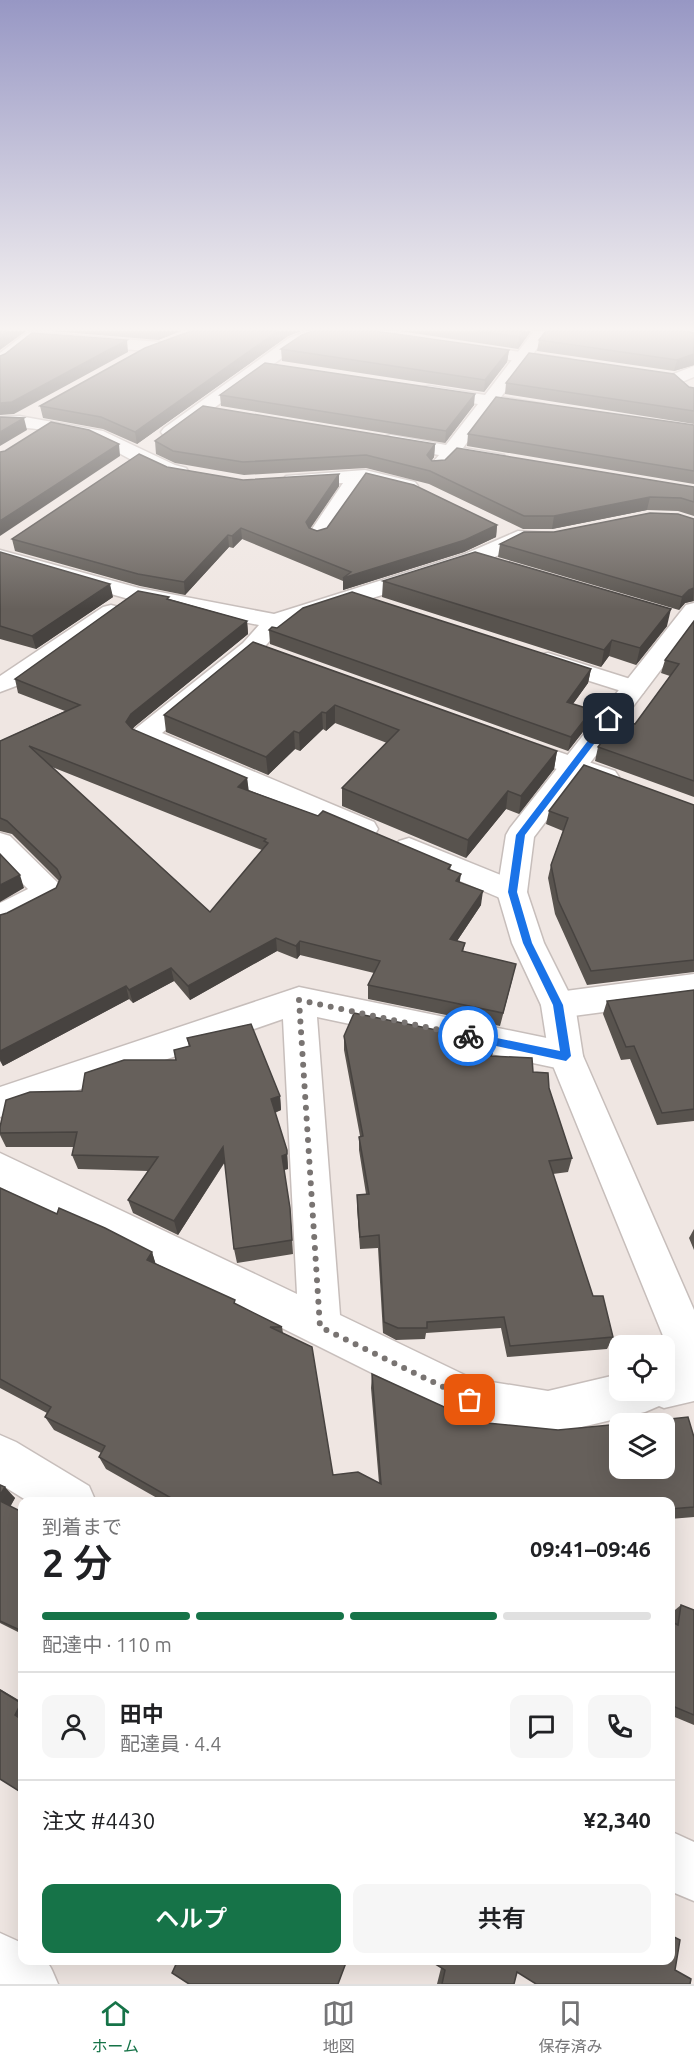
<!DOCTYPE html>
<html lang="ja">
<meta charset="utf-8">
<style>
body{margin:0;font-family:Ubuntu,"Noto Sans JP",sans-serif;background:#f6f6f6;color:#202124;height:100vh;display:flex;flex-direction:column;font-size:22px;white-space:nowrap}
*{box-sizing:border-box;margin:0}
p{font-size:20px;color:#757577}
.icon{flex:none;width:33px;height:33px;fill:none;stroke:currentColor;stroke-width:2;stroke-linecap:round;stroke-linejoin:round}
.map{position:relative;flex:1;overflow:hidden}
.sheet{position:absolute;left:18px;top:1497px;width:657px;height:468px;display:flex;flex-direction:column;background:#fff;border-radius:12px;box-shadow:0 6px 24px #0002}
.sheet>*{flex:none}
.tools{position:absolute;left:609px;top:1335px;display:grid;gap:12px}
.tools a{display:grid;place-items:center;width:66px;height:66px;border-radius:12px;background:#fff;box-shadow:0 6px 24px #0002;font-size:30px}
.pin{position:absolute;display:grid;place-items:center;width:51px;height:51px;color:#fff;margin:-26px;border-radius:12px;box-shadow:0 3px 9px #0006}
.courier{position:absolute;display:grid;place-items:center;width:60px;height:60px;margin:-30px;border:4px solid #1a73e8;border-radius:50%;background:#fff;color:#222;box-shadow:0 2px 8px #0007}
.head em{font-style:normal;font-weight:600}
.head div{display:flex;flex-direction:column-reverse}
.head{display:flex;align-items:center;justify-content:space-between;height:102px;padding:0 24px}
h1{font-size:39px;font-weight:600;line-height:45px}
.bar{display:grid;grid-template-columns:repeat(4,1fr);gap:9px 6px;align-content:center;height:72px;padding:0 24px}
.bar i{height:8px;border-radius:4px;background:#e0e0e0}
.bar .selected{background:#167348}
.bar p{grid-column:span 4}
.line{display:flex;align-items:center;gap:15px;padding:0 24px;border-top:2px solid #e0e0e0}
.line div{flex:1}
.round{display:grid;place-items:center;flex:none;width:63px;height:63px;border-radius:12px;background:#f6f6f6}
.cta{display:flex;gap:12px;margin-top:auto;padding:12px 24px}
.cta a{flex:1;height:69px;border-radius:12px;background:#167348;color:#fff;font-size:24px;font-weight:600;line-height:69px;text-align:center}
.cta a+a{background:#f6f6f6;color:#202124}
.dock{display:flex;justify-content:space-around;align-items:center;height:84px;border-top:2px solid #e0e0e0;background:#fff;font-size:16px;color:#757577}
.dock a{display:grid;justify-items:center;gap:3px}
.dock .selected{color:#167348}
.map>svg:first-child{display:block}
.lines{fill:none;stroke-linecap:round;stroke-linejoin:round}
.minor-casing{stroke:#c7bebb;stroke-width:3}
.tertiary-casing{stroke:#c7bebb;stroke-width:3}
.minor{fill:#fff;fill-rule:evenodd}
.tertiary{fill:#fff;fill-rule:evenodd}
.wall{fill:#58534e;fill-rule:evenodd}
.shaded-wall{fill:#474340}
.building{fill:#66605b;stroke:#474340;stroke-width:1.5;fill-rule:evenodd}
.route{fill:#1a73e8}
.done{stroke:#797472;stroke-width:6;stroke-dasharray:0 10.8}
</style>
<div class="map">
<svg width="694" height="1984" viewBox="0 0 694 1984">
<rect width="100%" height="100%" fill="#efe6e2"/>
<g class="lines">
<defs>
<g id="minor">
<polygon points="308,331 332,331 329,334 301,344 176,436 164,436 161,432 164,428 289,338"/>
<polygon points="377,331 397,331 378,342 370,337"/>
<path d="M534,331H550L501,397L544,404L547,408L544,412L538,413L494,406L463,448L504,455L506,459L504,463L497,465L456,458C449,467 445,474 432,471L429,467L439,455L384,445L382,441L384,437L391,435L446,445L478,404L423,395L420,391L423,387L429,386L485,395Z"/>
<polygon points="31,332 160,342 168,347 160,352 34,342 6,364 0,366 0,353 25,334"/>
<polygon points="694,366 694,377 677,384 669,379 671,375"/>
<path d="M19,416L103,431L175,465L186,468L189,472L186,476C158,483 118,448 92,440C68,432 25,426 0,427V417Z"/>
<polygon points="365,470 415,482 418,486 415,490 408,492 363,482 325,539 318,541 311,539 308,535 343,483 293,486 286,484 283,480 286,476"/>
<polygon points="518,531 549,533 552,537 549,541 522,543 481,564 283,626 259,653 162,733 374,822 378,829 374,836 364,839 135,741 131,735 135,729 243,643 259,625 136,601 0,563 0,550 139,588 274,614 465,554"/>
<polygon points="111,605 119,607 122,612 119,617 24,683 0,692 0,676 103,607"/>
<polygon points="548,653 643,683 646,688 643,693 634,695 539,665 536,660 539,655"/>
<polygon points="512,736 615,771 619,777 615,783 605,786 503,750 499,744 503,738"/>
<polygon points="0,833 10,836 59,884 63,892 59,900 11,925 0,928 0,903 28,889 0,861"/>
<polygon points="409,838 523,884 527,892 523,900 512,903 399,855 394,848 399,841"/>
<polygon points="694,974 694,1000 558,1018 546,1014 541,1005 546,996 558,992"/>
<polygon points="299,987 566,1042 578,1046 583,1056 578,1066 566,1070 317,1017 340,1315 473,1379 548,1391 620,1374 620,1390 664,1390 664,1364 694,1357 694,1401 664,1408 659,1406 645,1412 548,1435 470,1422 0,1187 0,1153 297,1294 283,1019 0,1117 0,1087"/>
<polygon points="0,1435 16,1442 89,1486 96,1502 29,1502 0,1484"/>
<polygon points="670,1831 694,1842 694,1901 670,1891"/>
<path d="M0,1933L22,1943V1960C50,1960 47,1958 58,1984H0Z"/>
</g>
<g id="tertiary">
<polygon points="463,344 570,359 578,364 570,369 457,352 455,349 457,346"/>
<polygon points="694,603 694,626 534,837 527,892 544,943 575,1005 583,1056 694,1310 694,1381 679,1375 549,1056 541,1005 512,943 497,892 506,835 510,828 686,605"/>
</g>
</defs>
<use href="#minor" class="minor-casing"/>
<use href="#tertiary" class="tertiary-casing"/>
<use href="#minor" class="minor"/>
<use href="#tertiary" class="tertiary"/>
</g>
<g class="wall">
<polygon points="51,331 181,331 158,340"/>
<polygon points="191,331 301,331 288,336 137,444 103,429 43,418 40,406"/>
<polygon points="399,331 531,331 518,349"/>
<polygon points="694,333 694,365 674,371 537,351 539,340"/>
<polygon points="281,349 509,350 507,362 484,392 282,361"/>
<polygon points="506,383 689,387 694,388 694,424 505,394"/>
<polygon points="220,395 474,405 445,443 221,406"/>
<polygon points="694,425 694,484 467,446 468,434"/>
<polygon points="155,441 435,444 434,457 432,460 432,461 694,487 694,516 678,511 647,510 552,529 523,529 429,484 366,468 244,475 175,463 156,454"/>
<polygon points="167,467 243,480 339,486 310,529 317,531 497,525 496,537 464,552 343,590 343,581 242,539 233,548 229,547 185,595 140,586 15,551 12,539"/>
<polygon points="694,519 694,601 685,603 679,610 498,557 500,544 554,532"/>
<polygon points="0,552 113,597 36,649 0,639"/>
<polygon points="383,581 667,626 636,665 609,656 601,667 382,597"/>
<path d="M169,599L247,621L248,634L134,727L132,730L247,778L248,790L451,865L450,870L460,883L481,905L457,941L465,943L463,952L513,977L500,1026L368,999V985L374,973L300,955L297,959L277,951L190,1000L174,981L133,1003L129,999L3,1066L0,1061V915L7,913L56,888L59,881L12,834L0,831V741L65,711L18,693L15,679ZM52,767L185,820L262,850L210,912Z"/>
<polygon points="694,621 694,797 595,761 598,747 635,724 670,676 661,673 665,660"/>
<polygon points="277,628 591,669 588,683 573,704 592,710 589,724 568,751 270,644 269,630"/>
<polygon points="253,642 557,751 554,769 519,814 506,809 466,858 342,806 342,788 387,743 335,723 326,731 323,729 300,751 295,749 268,775 166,732 164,715"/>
<polygon points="694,805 694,972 587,985 555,914 548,878 551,865 563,831 546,824 549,811"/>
<polygon points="694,990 694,1121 657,1125 630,1059 621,1060 603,1014 607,1001"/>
<polygon points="344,1036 495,1042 492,1056 533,1072 549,1088 572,1158 568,1172 553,1174 593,1296 613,1337 607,1349 507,1357 501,1328 426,1333 425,1339 396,1340 383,1333 378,1248 360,1249 357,1208 357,1195 366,1194 359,1150 359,1137 360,1136 344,1050"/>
<polygon points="187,1038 280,1096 281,1110 275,1113 287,1150 288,1169 284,1170 291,1222 293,1254 237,1263 234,1249 225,1162 178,1235 133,1213 128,1200 148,1171 78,1169 72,1155 74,1147 6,1147 0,1135 0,1127 82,1091 176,1060 189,1047"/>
<polygon points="0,1188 57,1214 152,1252 155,1263 282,1327 283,1333 333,1475 379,1483 371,1388 372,1374 477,1422 558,1430 694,1437 694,1517 670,1519 670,1502 164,1502 106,1469 99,1457 101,1453 54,1430 45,1417 47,1413 0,1388"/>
<polygon points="694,1229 694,1250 689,1238"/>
<polygon points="0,1485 15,1498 10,1506 22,1512 22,1634 0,1623"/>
<polygon points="681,1605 694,1610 694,1725 670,1715 670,1614"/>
<polygon points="441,1968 517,1972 514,1984 437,1984"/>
</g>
<g class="shaded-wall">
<polygon points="8,331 26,331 0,350 0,337"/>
<polygon points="157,331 181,331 158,340"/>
<polygon points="278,331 301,331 288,336 137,444 135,432"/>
<polygon points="524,331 531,331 518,349 519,337"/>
<polygon points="127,340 128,352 14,414 0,415 0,403"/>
<polygon points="509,350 507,362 484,392 485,380"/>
<polygon points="694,354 694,365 674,371 677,360"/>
<polygon points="475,394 474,405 445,443 446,431"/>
<polygon points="24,418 27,430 0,446 0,432"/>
<polygon points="119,444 120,456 0,536 0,521"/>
<polygon points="435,444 434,457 427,467 427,455"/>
<polygon points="339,474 339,486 306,534 306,522"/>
<polygon points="650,497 647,510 552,529 554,516"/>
<polygon points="497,525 496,537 464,552 343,590 343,578"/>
<polygon points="241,528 242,539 233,548 232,536"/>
<polygon points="228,535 229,547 185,595 184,582"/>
<polygon points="110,584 113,597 36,649 32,636"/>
<polygon points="694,588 693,601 685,603 679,610 682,597 689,590"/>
<polygon points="671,609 667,626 636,665 640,648"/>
<polygon points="247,621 248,634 134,727 129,736 126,722 131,714"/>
<polygon points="612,640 609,656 601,667 604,650"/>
<polygon points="591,669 588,683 564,716 567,702"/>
<polygon points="335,705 335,723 326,731 326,713"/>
<polygon points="592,710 589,724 568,751 571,737"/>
<polygon points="322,712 323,729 300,751 299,733"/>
<polygon points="294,731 295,749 268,775 266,757"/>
<polygon points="557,751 554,769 519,814 521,796"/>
<polygon points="247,778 249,792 238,787"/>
<polygon points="508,791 506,809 466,858 468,840"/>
<polygon points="461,874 459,887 456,881"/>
<polygon points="20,875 24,888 0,902 0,885"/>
<polygon points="483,891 481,905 449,953 450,939"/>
<polygon points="276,938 277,951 190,1000 188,986"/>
<polygon points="300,941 300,955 297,959 296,946"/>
<polygon points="171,968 174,981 133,1003 129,990"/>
<polygon points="126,986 129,999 3,1066 0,1059 0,1051"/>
<polygon points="280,1096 281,1110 272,1113 271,1099"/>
<polygon points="223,1147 225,1161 178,1235 174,1221"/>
<polygon points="287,1154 288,1169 283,1170 282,1156"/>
<polygon points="152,1252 157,1268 147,1260"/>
<polygon points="5,1487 15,1498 8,1511 0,1503 0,1495"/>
<polygon points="0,1689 22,1702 22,1720 15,1715"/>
</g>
<g class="building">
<polygon points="0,331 8,331 0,337"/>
<polygon points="191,331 278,331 135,432 101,417 40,406 145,348"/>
<polygon points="312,331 375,331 509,350 485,380 281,349 302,335"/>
<polygon points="476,331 524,331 519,337"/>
<polygon points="546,331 685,331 694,333 694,354 677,360 539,340"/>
<polygon points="32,333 127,340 12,402 0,403 0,356 5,354"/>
<polygon points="529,353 674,374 689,387 694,388 694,411 506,383"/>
<polygon points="265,363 475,394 446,431 220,395"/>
<polygon points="496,397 694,425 694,471 468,434"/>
<polygon points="203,406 435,444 427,455 432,461 445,460 457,448 694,487 694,502 681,498 650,497 554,516 524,516 430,471 366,455 243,462 173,451 155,441"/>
<polygon points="0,417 24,418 0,432"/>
<polygon points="51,422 89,430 119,444 0,521 0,452 5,451"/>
<polygon points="139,454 167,467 243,480 339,474 306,522 309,528 317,531 327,528 366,473 414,485 497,525 465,540 343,578 351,572 241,528 232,536 228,535 184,582 138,574 12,539"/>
<polygon points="650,513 678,514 694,519 694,588 689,590 682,597 500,544 524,532 554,532"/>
<polygon points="0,552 110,584 32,636 0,626"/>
<polygon points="475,552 671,609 640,648 612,640 604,650 383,581"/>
<path d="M138,591L169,597L167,599L247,621L131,714L126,722L132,729L247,778L238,787L318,816L323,811L451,865L448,869L461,874L456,881L483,891L450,939L465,943L462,951L516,964L503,1013L368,985L380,961L300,941L296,946L276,938L188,986L171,968L129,990L126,986L0,1051V915L7,913L56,888L61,877L57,869L7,821L0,818V741L80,705L15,679ZM29,746L266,839L264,841L268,843L210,912Z"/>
<polygon points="352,592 591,669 567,702 592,710 571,737 269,630 272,627 277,628 303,608"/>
<polygon points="694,621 694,781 598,747 619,719 635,724 679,664 665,660"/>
<polygon points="253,642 557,751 521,796 508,791 468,840 342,788 399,730 335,705 326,713 322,712 299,733 294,731 266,757 164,715"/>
<polygon points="584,765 694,805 694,960 591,971 558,900 551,865 568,818 549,811"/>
<polygon points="0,854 20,875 0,885"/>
<polygon points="694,990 694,1109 662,1113 634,1046 626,1047 607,1001"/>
<polygon points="354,1013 495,1042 491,1056 532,1058 533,1072 548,1073 549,1088 572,1158 549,1161 593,1296 603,1296 613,1337 510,1346 504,1317 427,1322 427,1328 398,1328 384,1322 379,1235 360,1237 357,1195 369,1194 359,1137 363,1136 344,1036"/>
<polygon points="251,1024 280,1096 271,1099 287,1150 287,1154 282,1156 290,1208 292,1240 234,1249 223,1147 174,1221 128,1200 158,1157 72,1155 77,1132 0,1133 0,1127 6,1100 30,1092 82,1091 85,1073 124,1060 176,1060 174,1050 190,1046 187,1038"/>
<polygon points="0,1188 57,1214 59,1208 105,1228 152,1252 147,1260 235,1300 234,1303 282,1327 270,1327 312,1347 333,1475 358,1472 381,1484 372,1374 477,1422 558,1430 620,1424 620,1468 664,1468 664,1424 624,1424 688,1417 694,1437 694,1507 670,1509 670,1502 178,1502 99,1457 105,1446 45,1417 51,1407 0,1379"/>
<polygon points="0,1485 5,1487 0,1495"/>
<polygon points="0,1501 22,1512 22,1631 0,1621"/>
<polygon points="681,1605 694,1610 694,1715 670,1705 670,1621 678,1625"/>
<polygon points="0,1690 21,1703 15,1715 22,1720 22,1793 0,1779"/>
<polygon points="670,1935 680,1940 675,1970 691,1979 690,1984 536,1984 517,1972 514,1984 442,1984 445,1970 429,1960 670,1960"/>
<polygon points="178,1960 347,1960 338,1984 189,1984 172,1973"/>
</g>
<linearGradient id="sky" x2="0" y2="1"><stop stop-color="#9797c4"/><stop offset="0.54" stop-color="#f8f4f2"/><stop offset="1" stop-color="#f8f4f2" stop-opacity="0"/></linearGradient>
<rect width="694" height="609" fill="url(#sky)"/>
<polygon class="route" points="606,717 613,719 525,835 517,892 532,943 563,1005 571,1056 566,1061 464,1039 463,1036 468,1032 560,1051 553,1005 523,943 508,892 516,835"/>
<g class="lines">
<polyline class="done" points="468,1036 299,1000 320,1327 470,1400"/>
</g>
</svg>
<div class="tools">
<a><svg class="icon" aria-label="locate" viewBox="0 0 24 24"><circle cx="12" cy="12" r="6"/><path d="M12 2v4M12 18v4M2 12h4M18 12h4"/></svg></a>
<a><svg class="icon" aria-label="layers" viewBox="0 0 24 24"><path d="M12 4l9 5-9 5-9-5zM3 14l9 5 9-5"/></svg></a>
</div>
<div class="pin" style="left:470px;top:1400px;background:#ea580c"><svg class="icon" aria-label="bag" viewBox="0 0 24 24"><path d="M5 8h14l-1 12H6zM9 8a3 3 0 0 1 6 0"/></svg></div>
<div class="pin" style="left:609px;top:719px;background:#1f2937"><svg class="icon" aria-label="home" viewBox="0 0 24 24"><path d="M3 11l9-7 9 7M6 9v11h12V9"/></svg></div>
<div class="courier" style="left:468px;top:1036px"><svg class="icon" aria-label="bike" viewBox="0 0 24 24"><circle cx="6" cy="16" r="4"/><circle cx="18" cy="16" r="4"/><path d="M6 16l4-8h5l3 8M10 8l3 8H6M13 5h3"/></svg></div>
<section class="sheet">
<div class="head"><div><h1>2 分</h1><p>到着まで</p></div><em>09:41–09:46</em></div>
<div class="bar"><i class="selected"></i><i class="selected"></i><i class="selected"></i><i></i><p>配達中 · 110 m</p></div>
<div class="line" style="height:108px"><a class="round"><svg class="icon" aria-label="person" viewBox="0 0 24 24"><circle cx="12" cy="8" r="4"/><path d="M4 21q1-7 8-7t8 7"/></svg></a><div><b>田中</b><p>配達員 · 4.4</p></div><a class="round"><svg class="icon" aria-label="chat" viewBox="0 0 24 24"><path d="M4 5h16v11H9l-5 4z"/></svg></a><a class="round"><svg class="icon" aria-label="phone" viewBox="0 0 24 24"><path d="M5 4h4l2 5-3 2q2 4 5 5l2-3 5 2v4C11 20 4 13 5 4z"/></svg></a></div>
<div class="line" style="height:78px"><div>注文 #4430</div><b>¥2,340</b></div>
<div class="cta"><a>ヘルプ</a><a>共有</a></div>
</section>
</div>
<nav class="dock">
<a class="selected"><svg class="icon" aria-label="home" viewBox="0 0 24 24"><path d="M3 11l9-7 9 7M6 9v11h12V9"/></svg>ホーム</a>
<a><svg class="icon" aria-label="map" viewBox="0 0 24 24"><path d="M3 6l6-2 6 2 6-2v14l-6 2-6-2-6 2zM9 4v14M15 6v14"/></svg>地図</a>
<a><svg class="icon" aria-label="saved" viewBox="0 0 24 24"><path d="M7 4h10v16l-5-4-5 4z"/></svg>保存済み</a>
</nav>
